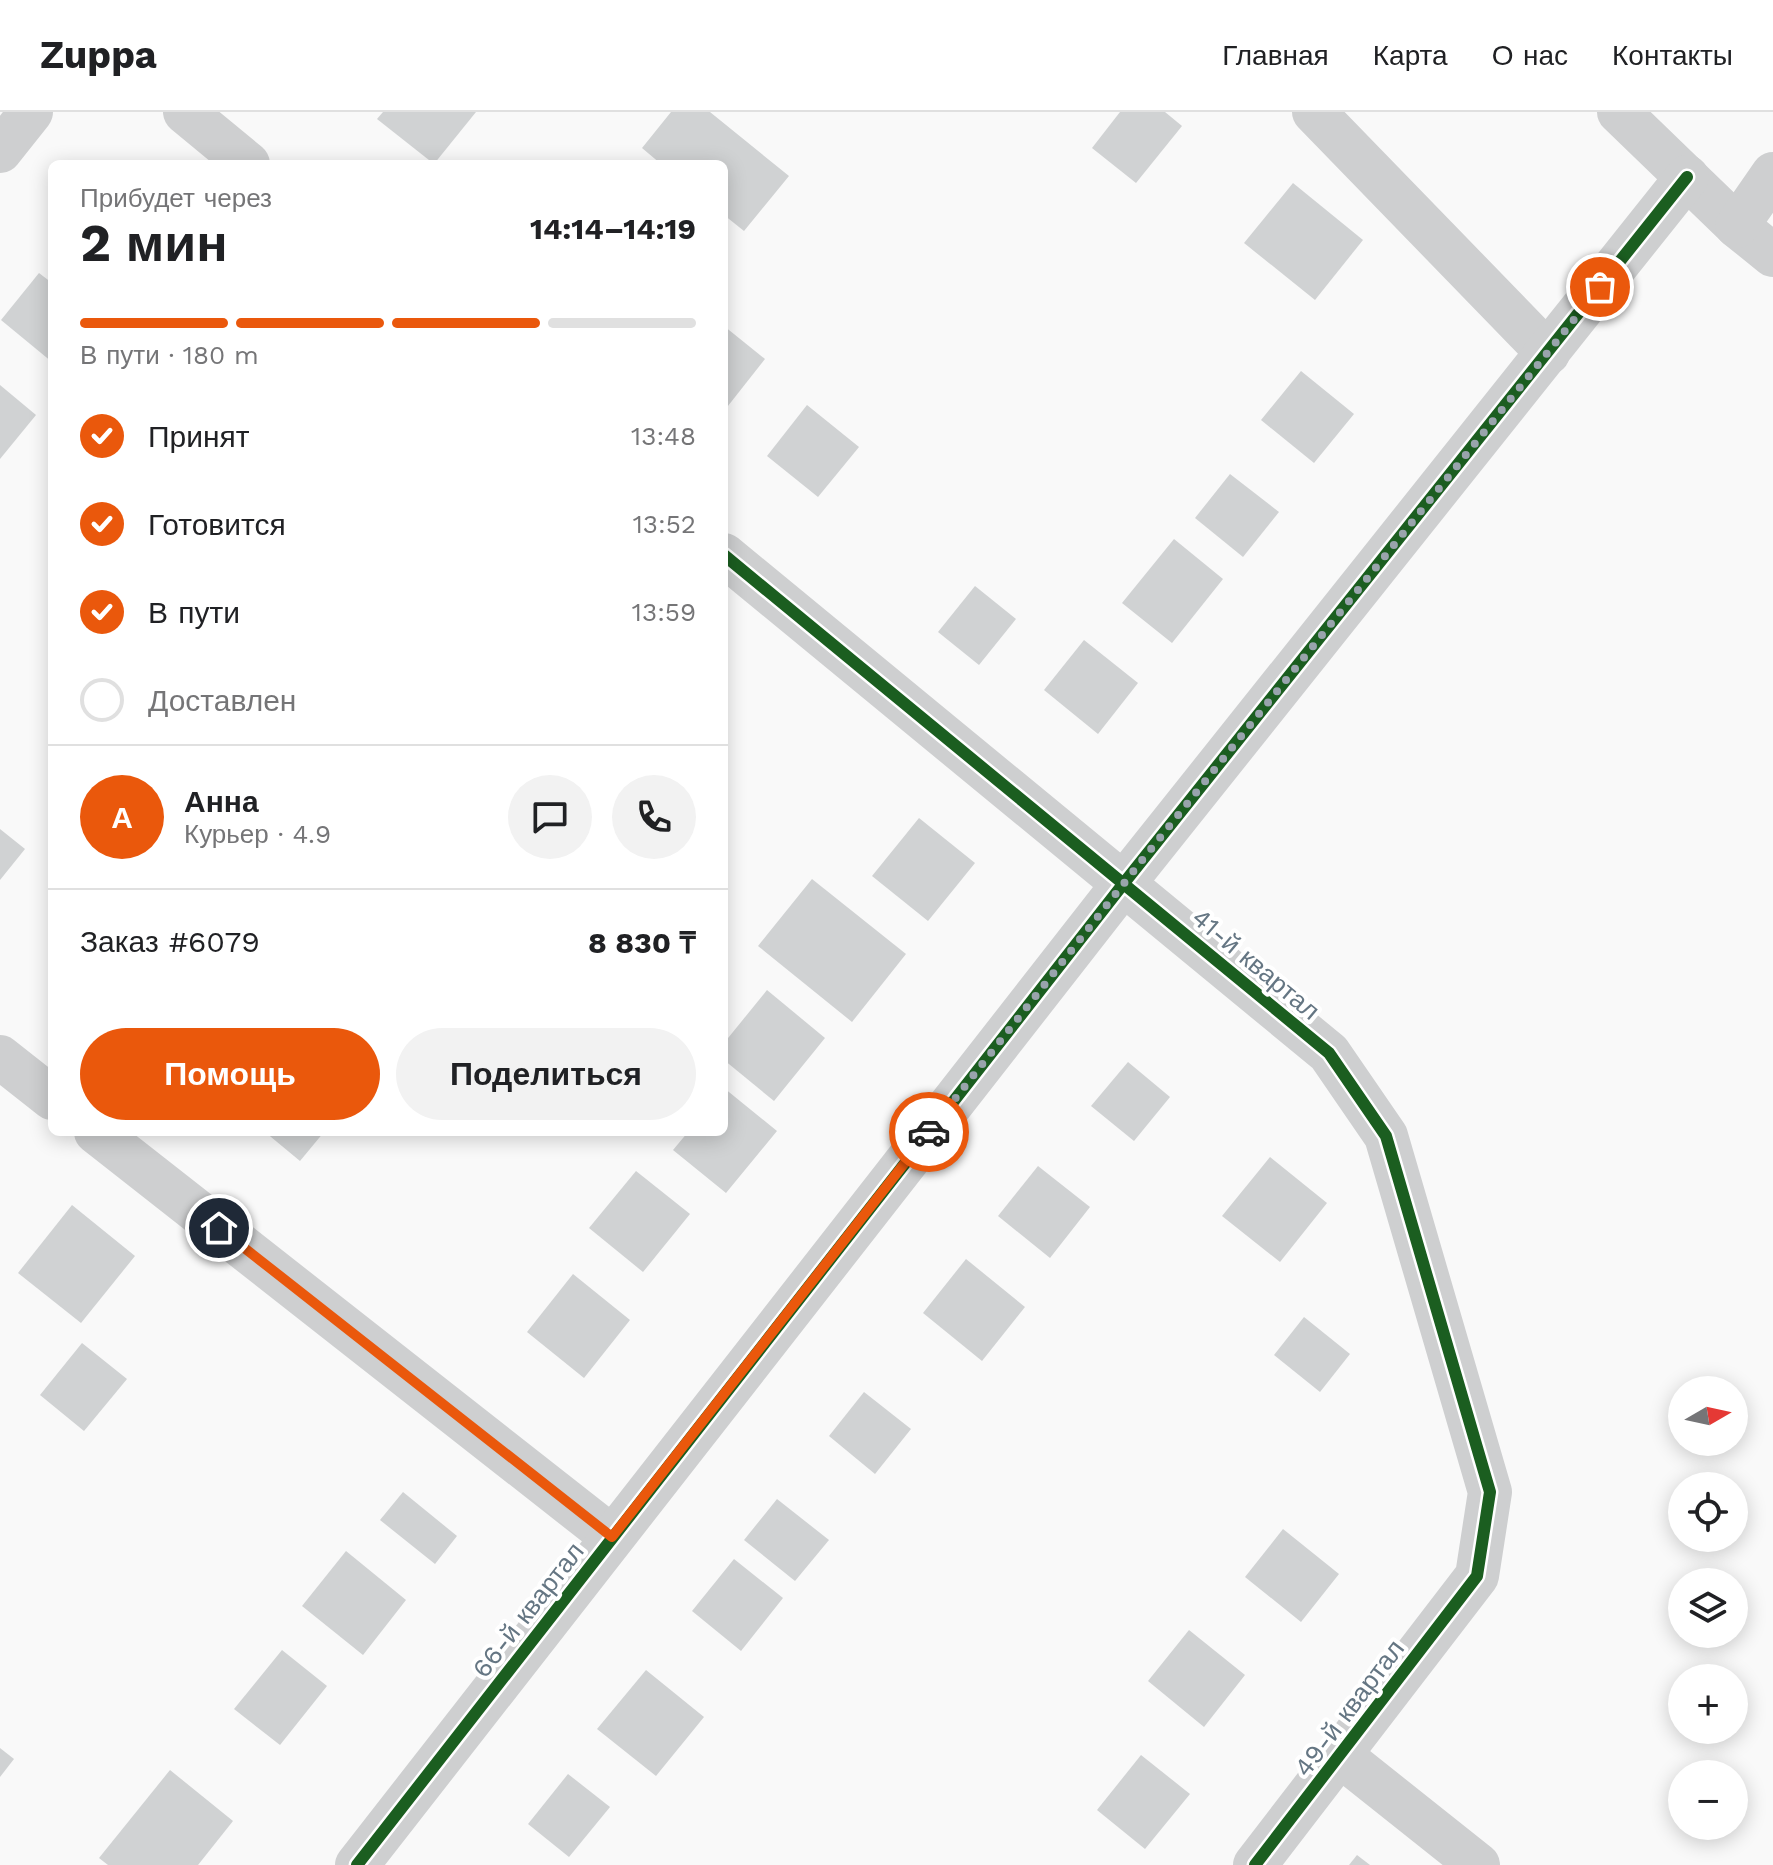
<!DOCTYPE html>
<html lang="ru">
<meta charset="utf-8">
<style>
body{margin:0;font-family:"Work Sans",sans-serif;background:#f2f2f2;color:#202124;height:100vh;display:flex;flex-direction:column;font-size:30px;white-space:nowrap}
*{box-sizing:border-box;margin:0}
p{font-size:26px;color:#757577}
.icon{flex:none;width:44px;height:44px;fill:none;stroke:currentColor;stroke-width:2;stroke-linecap:round;stroke-linejoin:round}
.map{position:relative;flex:1;overflow:hidden}
.details{position:absolute;left:48px;top:48px;width:680px;height:976px;display:flex;flex-direction:column;background:#fff;border-radius:12px;box-shadow:0 4px 20px #0003}
.details>*{flex:none}
.needle{width:52px;rotate:81deg}
.controls{position:absolute;left:1668px;top:1264px;display:grid;gap:16px}
.controls a{display:grid;place-items:center;width:80px;height:80px;border-radius:50%;background:#fff;box-shadow:0 4px 20px #0003;font-size:40px}
.pin{position:absolute;display:grid;place-items:center;width:68px;height:68px;color:#fff;margin:-34px;border:4px solid #fff;border-radius:50%;box-shadow:0 2px 8px #0007}
.courier{position:absolute;display:grid;place-items:center;width:80px;height:80px;margin:-40px;border:6px solid #ea580c;border-radius:50%;background:#fff;color:#222;box-shadow:0 2px 10px #0007}
.summary em{font-style:normal;font-weight:700}
.summary div{display:flex;flex-direction:column-reverse}
.summary{display:flex;align-items:center;justify-content:space-between;height:136px;padding:0 32px}
h1{font-size:52px;font-weight:700;line-height:60px}
.bar{display:grid;grid-template-columns:repeat(4,1fr);gap:12px 8px;align-content:center;height:96px;padding:0 32px}
.bar i{height:10px;border-radius:6px;background:#e0e0e0}
.bar .selected{background:#ea580c}
.bar p{grid-column:span 4}
.line{display:flex;align-items:center;gap:20px;padding:0 32px;border-top:2px solid #e0e0e0}
.line div{flex:1}
.round{display:grid;place-items:center;flex:none;width:84px;height:84px;border-radius:42px;background:#f2f2f2}
ol{padding:0 32px;list-style:none}
li{display:flex;align-items:center;gap:24px;height:88px}
li p{margin-inline-start:auto}
li .icon{padding:8px;border-radius:50%;background:#ea580c;color:#fff;stroke-width:4}
li:last-child{color:#757577}
li i{width:44px;height:44px;border:4px solid #e0e0e0;border-radius:50%}
.action{display:flex;gap:16px;margin-top:auto;padding:16px 32px}
.action a{flex:1;height:92px;border-radius:48px;background:#ea580c;color:#fff;font-size:32px;font-weight:700;line-height:92px;text-align:center}
.action a+a{background:#f2f2f2;color:#202124}
header{display:flex;align-items:center;gap:48px;box-sizing:border-box;height:112px;padding:0 40px;background:#fff;border-bottom:2px solid #e0e0e0}
header strong{font-size:38px}
nav{display:flex;gap:44px;margin-inline-start:auto;font-size:28px}
.map>svg:first-child{display:block}
.building{fill:#d0d2d3}
.lines{fill:none;stroke-linecap:round;stroke-linejoin:round}
.minor{stroke:#cecfd0;stroke-width:44}
.cycleway-casing{stroke:#fff;stroke-width:17}
.cycleway{stroke:#1b5e20;stroke-width:12}
.done{stroke:#99a4ac;stroke-width:8;stroke-dasharray:0 14.4}
.route{stroke:#ea580c;stroke-width:10}
.labels{text-anchor:middle;dominant-baseline:central;stroke-width:8;stroke-linejoin:round;paint-order:stroke}
.street-label{font-size:26px;fill:#657683;stroke:#fff}
</style>
<header>
<strong>Zuppa</strong>
<nav><a>Главная</a><a>Карта</a><a>О нас</a><a>Контакты</a></nav>
</header>
<div class="map">
<svg width="1773" height="1753" viewBox="0 0 1773 1753">
<rect width="100%" height="100%" fill="#f9f9f9"/>
<g class="building">
<polygon points="383,0 476,0 434,52 377,7"/>
<polygon points="671,0 710,0 789,64 744,119 724,103 724,52 661,52 642,36"/>
<polygon points="1120,0 1165,0 1182,14 1136,71 1092,36"/>
<polygon points="1293,71 1363,128 1315,188 1244,131"/>
<polygon points="39,161 52,171 52,250 1,208"/>
<polygon points="724,214 765,247 724,299"/>
<polygon points="1301,259 1354,302 1314,351 1261,308"/>
<polygon points="0,273 36,303 0,347"/>
<polygon points="807,293 859,335 818,385 767,344"/>
<polygon points="1230,362 1279,400 1243,445 1195,406"/>
<polygon points="1174,427 1223,467 1172,531 1122,491"/>
<polygon points="975,474 1016,507 979,553 938,520"/>
<polygon points="1084,528 1138,571 1098,622 1044,578"/>
<polygon points="919,706 975,751 928,809 872,764"/>
<polygon points="0,717 25,737 0,768"/>
<polygon points="812,767 906,842 852,910 758,834"/>
<polygon points="767,878 825,926 774,989 724,948 724,931"/>
<polygon points="1128,950 1170,985 1134,1029 1091,994"/>
<polygon points="724,976 777,1019 726,1081 673,1038 688,1020 724,1020"/>
<polygon points="265,1020 324,1020 300,1049"/>
<polygon points="1270,1045 1327,1091 1280,1150 1222,1104"/>
<polygon points="1038,1054 1090,1095 1050,1146 998,1104"/>
<polygon points="636,1059 690,1102 643,1160 589,1116"/>
<polygon points="72,1093 135,1144 81,1211 18,1161"/>
<polygon points="966,1147 1025,1195 982,1249 923,1201"/>
<polygon points="573,1162 630,1208 584,1266 527,1220"/>
<polygon points="1304,1205 1350,1242 1320,1280 1274,1243"/>
<polygon points="82,1231 127,1267 84,1319 40,1283"/>
<polygon points="864,1280 911,1317 875,1362 829,1324"/>
<polygon points="403,1380 457,1424 435,1452 380,1408"/>
<polygon points="777,1387 829,1428 795,1469 744,1428"/>
<polygon points="1283,1417 1339,1462 1301,1510 1245,1465"/>
<polygon points="346,1439 406,1488 363,1543 302,1494"/>
<polygon points="734,1447 783,1486 741,1539 692,1499"/>
<polygon points="1189,1518 1245,1563 1204,1615 1148,1569"/>
<polygon points="282,1538 327,1574 280,1633 234,1597"/>
<polygon points="646,1558 704,1605 656,1664 597,1617"/>
<polygon points="0,1636 14,1647 0,1665"/>
<polygon points="1141,1643 1190,1682 1145,1737 1097,1698"/>
<polygon points="170,1658 233,1709 198,1753 108,1753 99,1746"/>
<polygon points="568,1662 610,1695 569,1745 528,1712"/>
<polygon points="1357,1743 1370,1753 1349,1753"/>
</g>
<g class="lines">
<g class="minor">
<polyline points="185,0 248,52"/>
<polyline points="1314,0 1548,241"/>
<polyline points="1619,0 1737,114 1773,143"/>
<polyline points="0,39 31,0"/>
<polyline points="1737,114 1773,62"/>
<polyline points="724,443 1329,941 1386,1024 1490,1380 1477,1464 1255,1753"/>
<polyline points="0,945 52,986"/>
<polyline points="96,1020 612,1425"/>
<polyline points="1341,1644 1478,1753"/>
<polyline points="357,1753 1124,771 1687,65"/>
</g>
<defs>
<g id="cycleway">
<polyline points="724,443 1329,941 1386,1024 1490,1380 1477,1464 1255,1753"/>
<polyline points="357,1753 1124,771 1687,65"/>
</g>
</defs>
<use href="#cycleway" class="cycleway-casing"/>
<use href="#cycleway" class="cycleway"/>
</g>
<g class="lines">
<polyline class="done" points="929,1020 1143,747 1600,175"/>
<polyline class="route" points="219,1116 612,1425 929,1020"/>
</g>
<g class="labels">
<g class="street-label">
<text transform="translate(1256 852) rotate(40)">41-й квартал</text>
<text transform="translate(528 1498) rotate(-52)">66-й квартал</text>
<text transform="translate(1349 1596) rotate(-53)">49-й квартал</text>
</g>
</g>
</svg>
<div class="controls">
<a><svg class="needle" viewBox="-14 -14 28 28"><path d="M0-13l5 13h-10z" fill="#e53935"/><path d="M0 13l5-13h-10z" fill="#757577"/></svg></a>
<a><svg class="icon" aria-label="locate" viewBox="0 0 24 24"><circle cx="12" cy="12" r="6"/><path d="M12 2v4M12 18v4M2 12h4M18 12h4"/></svg></a>
<a><svg class="icon" aria-label="layers" viewBox="0 0 24 24"><path d="M12 4l9 5-9 5-9-5zM3 14l9 5 9-5"/></svg></a>
<a>+</a>
<a>−</a>
</div>
<div class="pin" style="left:1600px;top:175px;background:#ea580c"><svg class="icon" aria-label="bag" viewBox="0 0 24 24"><path d="M5 8h14l-1 12H6zM9 8a3 3 0 0 1 6 0"/></svg></div>
<div class="pin" style="left:219px;top:1116px;background:#1f2937"><svg class="icon" aria-label="home" viewBox="0 0 24 24"><path d="M3 11l9-7 9 7M6 9v11h12V9"/></svg></div>
<div class="courier" style="left:929px;top:1020px"><svg class="icon" aria-label="car" viewBox="0 0 24 24"><path d="M5 17H2v-5l4-1 3-4h7l3 4 3 1v5h-3M9 17h6M6 11h13"/><circle cx="7" cy="17" r="2"/><circle cx="17" cy="17" r="2"/></svg></div>
<section class="details">
<div class="summary"><div><h1>2 мин</h1><p>Прибудет через</p></div><em>14:14–14:19</em></div>
<div class="bar"><i class="selected"></i><i class="selected"></i><i class="selected"></i><i></i><p>В пути · 180 m</p></div>
<ol>
<li><svg class="icon" aria-label="check" viewBox="0 0 24 24"><path d="M5 12l5 5 9-10"/></svg>Принят<p>13:48</p></li>
<li><svg class="icon" aria-label="check" viewBox="0 0 24 24"><path d="M5 12l5 5 9-10"/></svg>Готовится<p>13:52</p></li>
<li><svg class="icon" aria-label="check" viewBox="0 0 24 24"><path d="M5 12l5 5 9-10"/></svg>В пути<p>13:59</p></li>
<li><i></i>Доставлен</li>
</ol>
<div class="line" style="height:144px"><b class="round" style="background:#ea580c;color:#fff">А</b><div><b>Анна</b><p>Курьер · 4.9</p></div><a class="round"><svg class="icon" aria-label="chat" viewBox="0 0 24 24"><path d="M4 5h16v11H9l-5 4z"/></svg></a><a class="round"><svg class="icon" aria-label="phone" viewBox="0 0 24 24"><path d="M5 4h4l2 5-3 2q2 4 5 5l2-3 5 2v4C11 20 4 13 5 4z"/></svg></a></div>
<div class="line" style="height:104px"><div>Заказ #6079</div><b>8 830 ₸</b></div>
<div class="action"><a>Помощь</a><a>Поделиться</a></div>
</section>
</div>
